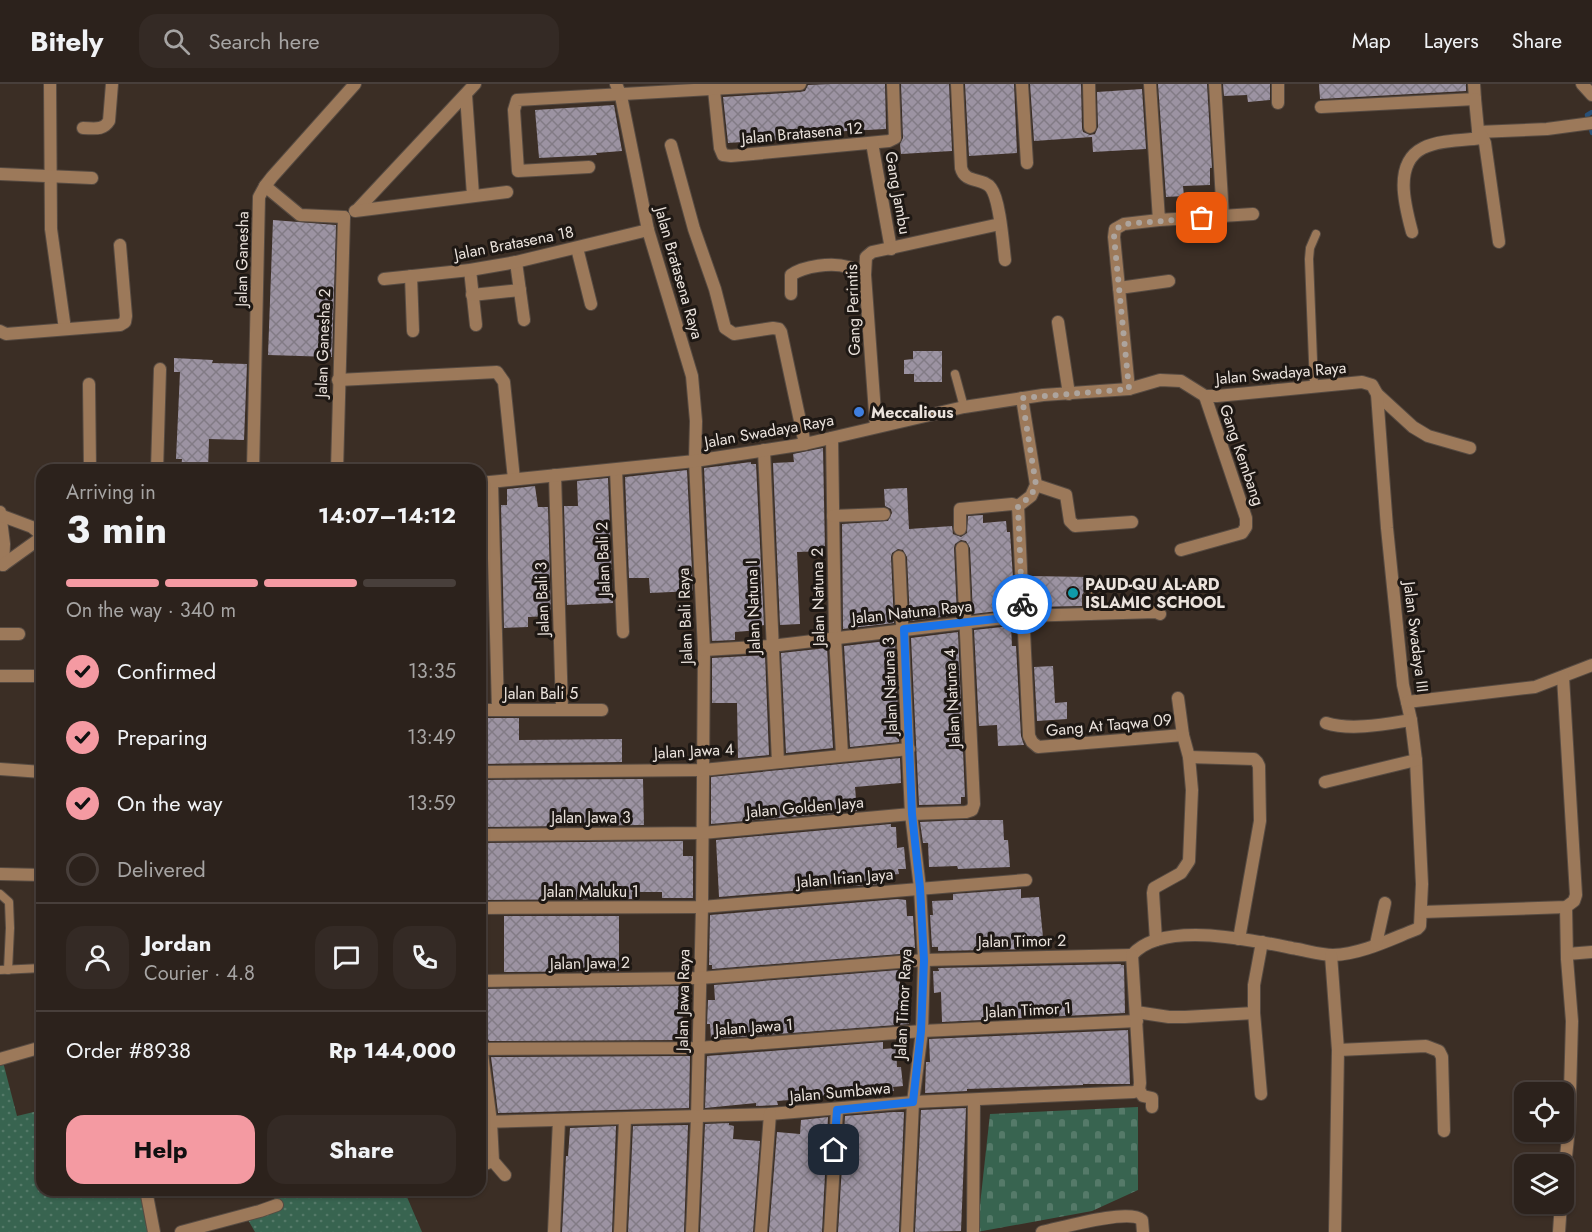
<!DOCTYPE html>
<meta charset="utf-8">
<style>
body{margin:0;font-family:Jost,sans-serif;background:#342a25;color:#f1f3f6;height:100vh;display:flex;flex-direction:column;font-size:22px;white-space:nowrap}
*{box-sizing:border-box;margin:0}
p{font-size:20px;color:#a6a4a3}
.icon{flex:none;width:33px;height:33px;fill:none;stroke:currentColor;stroke-width:2;stroke-linecap:round;stroke-linejoin:round}
.map{position:relative;flex:1;overflow:hidden}
.drawer{position:absolute;left:36px;top:380px;width:450px;height:732px;display:flex;flex-direction:column;background:#2c221c;border-radius:18px;box-shadow:0 2px 4px #0004,0 0 0 2px #483f3b}
.drawer>*{flex:none}
.tools{position:absolute;left:1514px;top:998px;display:grid;gap:12px}
.tools a{display:grid;place-items:center;width:60px;height:60px;border-radius:12px;background:#2c221c;box-shadow:0 2px 4px #0004,0 0 0 2px #483f3b;font-size:30px}
.pin{position:absolute;display:grid;place-items:center;width:51px;height:51px;color:#fff;margin:-26px;border-radius:12px;box-shadow:0 3px 9px #0006}
.courier{position:absolute;display:grid;place-items:center;width:60px;height:60px;margin:-30px;border:4px solid #1a73e8;border-radius:50%;background:#fff;color:#222;box-shadow:0 2px 8px #0007}
.head em{font-style:normal;font-weight:700}
.head div{display:flex;flex-direction:column-reverse}
.head{display:flex;align-items:center;justify-content:space-between;height:102px;padding:0 30px}
h1{font-size:39px;font-weight:700;line-height:45px}
.bar{display:grid;grid-template-columns:repeat(4,1fr);gap:9px 6px;align-content:center;height:72px;padding:0 30px}
.bar i{height:8px;border-radius:4px;background:#483f3b}
.bar .selected{background:#f49aa2}
.bar p{grid-column:span 4}
.line{display:flex;align-items:center;gap:15px;padding:0 30px;border-top:2px solid #483f3b}
.line div{flex:1}
.round{display:grid;place-items:center;flex:none;width:63px;height:63px;border-radius:18px;background:#342a25}
ol{padding:0 30px;list-style:none}
li{display:flex;align-items:center;gap:18px;height:66px}
li p{margin-inline-start:auto}
li .icon{padding:6px;border-radius:50%;background:#f49aa2;color:#111;stroke-width:4}
li:last-child{color:#a6a4a3}
li i{width:33px;height:33px;border:3px solid #483f3b;border-radius:50%}
.action{display:flex;gap:12px;margin-top:auto;padding:12px 30px}
.action a{flex:1;height:69px;border-radius:18px;background:#f49aa2;color:#111;font-size:24px;font-weight:700;line-height:69px;text-align:center}
.action a+a{background:#342a25;color:#f1f3f6}
header{display:flex;align-items:center;gap:36px;box-sizing:border-box;height:84px;padding:0 30px;background:#2c221c;border-bottom:2px solid #483f3b}
header strong{font-size:28px}
nav{display:flex;gap:33px;margin-inline-start:auto;font-size:21px}
.search{width:420px;height:54px;background:#342a25;display:flex;align-items:center;gap:15px;box-sizing:border-box;padding:0 21px;border-radius:18px;color:#a6a4a3;font-size:22px}
.map>svg:first-child{display:block}
.grass{fill:url(#grass-dots)}
.cemetery{fill:url(#cemetery-stones)}
.lines{fill:none;stroke-linecap:round;stroke-linejoin:round}
.stream{stroke:#295077;stroke-width:4.5}
.building{fill:url(#building-cross-hatch)}
.service-casing{stroke:#574b42;stroke-width:10}
.minor-casing{stroke:#574b42;stroke-width:14}
.tertiary-casing{stroke:#574b42;stroke-width:14}
.service{stroke:#9c795a;stroke-width:8}
.minor{stroke:#9c795a;stroke-width:12}
.tertiary{stroke:#9c795a;stroke-width:12}
.done{stroke:#ada49d;stroke-width:6;stroke-dasharray:0 10.8}
.route{stroke:#1a73e8;stroke-width:8}
.shop-dot{fill:#3f7fe0;stroke:#1e1814;stroke-width:2}
.culture-dot{fill:#0f9aa8;stroke:#1e1814;stroke-width:2}
.labels{text-anchor:middle;dominant-baseline:central;stroke-width:6;stroke-linejoin:round;paint-order:stroke}
.street-label{font-size:16px;fill:#ebe3dd;stroke:#1e1814}
.poi-label{font-size:16px;font-weight:bold;fill:#ebe3dd;stroke:#1e1814;text-anchor:start}
</style>
<header>
<strong>Bitely</strong>
<div class="search"><svg class="icon" aria-label="search" viewBox="0 0 24 24"><circle cx="10" cy="10" r="6"/><path d="M15 15l6 6"/></svg>Search here</div>
<nav><a>Map</a><a>Layers</a><a>Share</a></nav>
</header>
<div class="map">
<svg width="1592" height="1148" viewBox="0 0 1592 1148">
<defs>
<pattern id="grass-dots" width="8" height="8" patternUnits="userSpaceOnUse" patternTransform="scale(1.5)"><rect width="8" height="8" fill="#386450"/><path d="M2 2h.1M6 6h.1" fill="none" stroke="#557a69" stroke-width="1.8" stroke-linecap="round"/></pattern>
<pattern id="cemetery-stones" width="16" height="16" patternUnits="userSpaceOnUse" patternTransform="scale(1.5)"><rect width="16" height="16" fill="#386450"/><path d="M2 7V4a2 2 0 0 1 4 0v3zM10 15v-3a2 2 0 0 1 4 0v3z" fill="#557a69"/></pattern>
<pattern id="building-cross-hatch" width="8" height="8" patternUnits="userSpaceOnUse" patternTransform="scale(1.5)"><rect width="8" height="8" fill="#9c93a2"/><path d="M0 0l8 8M0 8l8-8" fill="none" stroke="#827b85"/></pattern>
</defs>
<rect width="100%" height="100%" fill="#3b2e25"/>
<g class="grass">
<polygon points="2,974 17,1032 42,1026 42,1106 146,1106 154,1148 0,1148 0,975"/>
<polygon points="276,1106 404,1106 422,1148 255,1148 244,1129 280,1112"/>
</g>
<polygon class="cemetery" points="1138,1023 1138,1106 1092,1127 977,1148 990,1030"/>
<g class="lines">
<polyline class="stream" points="1592,28 1587,31 1592,49"/>
</g>
<g class="building">
<polygon points="831,0 885,0 886,45 808,49 787,52 787,55 728,59 723,13 800,8 805,7 808,1"/>
<polygon points="901,0 949,0 952,67 901,70 900,60 903,54"/>
<polygon points="965,0 1014,0 1017,69 969,72"/>
<polygon points="1030,0 1081,0 1082,44 1083,48 1090,51 1095,50 1098,43 1097,8 1142,5 1146,65 1093,68 1092,53 1034,57"/>
<polygon points="1158,0 1207,0 1212,84 1210,84 1210,101 1183,102 1184,112 1166,113"/>
<polygon points="1223,0 1270,0 1270,16 1248,18 1247,11 1224,12"/>
<polygon points="1319,0 1466,0 1466,7 1320,15"/>
<polygon points="614,21 622,67 596,69 597,71 539,74 535,26"/>
<polygon points="273,136 336,141 332,273 268,271"/>
<polygon points="913,267 942,267 942,298 914,298 914,290 904,290 904,276 913,275"/>
<polygon points="174,274 213,276 212,279 247,280 244,356 209,355 208,386 181,386 182,375 176,375 180,288 174,288"/>
<polygon points="823,364 825,467 797,468 800,540 780,541 773,379 794,378 793,370"/>
<polygon points="751,378 751,380 756,380 764,541 759,542 759,546 735,548 735,556 712,557 704,384"/>
<polygon points="687,386 693,507 650,509 649,494 629,494 625,393"/>
<polygon points="608,394 613,519 567,521 564,422 578,422 577,397"/>
<polygon points="535,402 538,423 548,423 551,532 528,533 528,543 504,544 501,421 507,421 507,405"/>
<polygon points="907,404 909,445 952,442 953,450 961,453 967,449 968,432 983,431 983,439 1006,437 1007,448 1010,448 1015,525 973,530 970,464 966,457 961,456 955,460 954,464 957,531 910,537 907,473 903,466 898,465 892,469 891,473 894,539 843,545 842,440 888,437 892,429 891,425 885,422 884,405"/>
<polygon points="480,422 484,422 488,544 480,544"/>
<polygon points="1030,492 1087,493 1086,505 1082,511 1082,522 1031,523"/>
<polygon points="1011,542 1012,562 1016,562 1021,652 1024,661 998,662 997,641 979,642 974,546"/>
<polygon points="958,548 965,713 961,713 961,720 919,721 911,554"/>
<polygon points="895,556 899,658 850,663 844,562"/>
<polygon points="827,564 833,664 786,669 781,569"/>
<polygon points="765,571 769,671 738,674 737,619 712,619 712,574"/>
<polygon points="1053,582 1055,619 1067,618 1067,635 1037,637 1034,583"/>
<polygon points="480,634 519,634 519,656 622,655 622,678 480,680"/>
<polygon points="900,674 901,699 855,703 857,727 711,740 711,693"/>
<polygon points="643,695 644,741 480,743 480,696"/>
<polygon points="962,736 1003,736 1004,756 1008,756 1010,783 958,785 957,782 929,783 928,759 923,759 920,738"/>
<polygon points="891,740 891,743 896,743 897,764 904,763 906,785 898,785 899,790 880,792 880,800 853,802 853,798 827,800 827,804 719,813 716,756"/>
<polygon points="683,757 683,772 693,772 693,814 662,814 662,808 632,808 632,815 482,816 482,810 480,810 480,759"/>
<polygon points="1021,805 1021,814 1039,813 1043,853 1029,854 1029,865 938,867 938,863 932,863 930,831 933,831 932,817 953,816 953,810"/>
<polygon points="898,815 906,816 907,832 913,832 915,864 912,864 912,866 900,866 900,870 712,885 712,881 709,881 710,831"/>
<polygon points="504,832 619,832 619,887 504,888"/>
<polygon points="1121,880 1121,881 1124,881 1125,929 942,938 941,908 934,909 933,887 939,887 938,884"/>
<polygon points="899,886 901,912 906,911 909,940 711,955 710,940 707,940 708,916 715,916 714,901"/>
<polygon points="682,902 683,956 489,957 484,947 484,905"/>
<polygon points="1128,946 1130,1000 1083,1000 1083,1001 967,1005 967,1007 925,1009 926,978 930,978 929,955"/>
<polygon points="883,958 883,965 896,964 897,983 901,983 903,1002 893,1003 894,1007 822,1012 822,1017 802,1019 802,1015 777,1017 778,1021 756,1022 756,1019 705,1024 707,972"/>
<polygon points="690,972 689,1024 498,1029 491,973"/>
<polygon points="966,1024 961,1147 915,1148 921,1026"/>
<polygon points="893,1028 904,1028 899,1148 838,1148 845,1032"/>
<polygon points="828,1033 822,1148 769,1148 777,1048 800,1050 801,1036"/>
<polygon points="729,1039 729,1041 734,1042 733,1055 760,1057 753,1148 700,1148 705,1040"/>
<polygon points="688,1041 684,1148 628,1148 633,1042"/>
<polygon points="616,1042 612,1148 562,1148 566,1072 568,1072 570,1044"/>
</g>
<g class="lines">
<defs>
<g id="service">
<polyline points="955,290 964,323"/>
<polyline points="1314,302 1309,175 1310,164 1316,150"/>
<polyline points="0,810 9,818 10,844 8,886"/>
<polyline points="0,886 42,884"/>
</g>
<g id="minor">
<polyline points="50,0 51,145 65,245"/>
<polyline points="616,0 621,12 648,146 692,292 696,337 695,377 704,566 702,823 697,1034 692,1148"/>
<path d="M957,0L961,84C965,100 983,93 991,104C1000,116 1003,160 1005,176"/>
<polyline points="1022,0 1027,79"/>
<polyline points="1089,0 1090,43"/>
<polyline points="1150,0 1159,136 1253,130"/>
<polyline points="1215,0 1223,133"/>
<polyline points="1278,0 1278,19"/>
<polyline points="1582,0 1592,11"/>
<polyline points="714,6 720,64 723,71 731,72 889,57 895,54 893,0"/>
<polyline points="466,11 473,111"/>
<polyline points="1321,23 1475,15 1474,0"/>
<path d="M83,44C93,44 103,47 109,37L112,0"/>
<polyline points="1478,48 1547,45 1592,39"/>
<polyline points="1483,54 1485,59 1499,158"/>
<polyline points="872,59 891,165"/>
<polyline points="671,61 694,145 715,205 725,244 734,250 773,244 779,245 781,248 805,360"/>
<polyline points="589,83 518,87 514,26 517,16 800,0"/>
<polyline points="0,90 92,94"/>
<polyline points="265,102 300,131 344,133"/>
<polyline points="357,126 475,0"/>
<polyline points="355,127 507,108"/>
<path d="M1412,148C1405,122 1393,79 1423,64C1438,56 1466,56 1483,54L1478,46L1475,15"/>
<polyline points="577,164 591,220"/>
<polyline points="516,178 524,236"/>
<polyline points="470,186 476,241"/>
<polyline points="411,192 413,247"/>
<polyline points="384,195 470,186 516,178 648,146"/>
<polyline points="1119,204 1169,197"/>
<path d="M791,210V191C804,182 832,178 848,183C854,184 860,188 865,191"/>
<polyline points="472,211 520,206"/>
<polyline points="1058,238 1069,310"/>
<polyline points="0,247 6,250 120,241 125,238 126,232 120,161"/>
<polyline points="338,296 497,288 504,298 514,395"/>
<polyline points="89,300 90,386"/>
<polyline points="1129,305 1114,153 1115,145 1124,140 1159,136"/>
<polyline points="1377,310 1413,343 1428,352 1470,364"/>
<polyline points="876,343 865,191 866,173 872,168 1000,140"/>
<polyline points="832,354 835,553 842,670"/>
<polyline points="764,366 778,678"/>
<polyline points="157,386 160,285"/>
<polyline points="337,386 344,133"/>
<polyline points="616,386 623,548"/>
<polyline points="555,391 562,626"/>
<polyline points="492,398 498,626"/>
<path d="M480,399L695,377L805,360L964,323L1043,311L1129,305L1160,296L1181,297L1205,312H1217L1362,298L1372,301L1377,310L1387,444L1403,601L1411,636L1416,676L1422,800L1420,842L1417,845C1391,855 1362,870 1333,871C1322,871 1308,867 1297,865C1256,857 1163,835 1132,871"/>
<polyline points="1036,401 1066,411 1070,437 1075,442 1132,438"/>
<polyline points="1018,422 1029,652 1032,658 1038,663 1183,651"/>
<polyline points="1018,422 1031,412 1036,401 1022,314"/>
<polyline points="833,432 884,430"/>
<polyline points="960,445 960,425 1012,420 1018,422"/>
<polyline points="1181,466 1242,449 1246,443 1246,434 1205,312"/>
<polyline points="899,473 911,730 920,804 924,876 922,947 913,1018 907,1148"/>
<polyline points="1090,512 1090,530"/>
<polyline points="0,550 19,550"/>
<polyline points="704,566 771,562 1022,532 1156,528 1160,530"/>
<polyline points="0,592 42,592"/>
<polyline points="1407,618 1535,603 1592,581"/>
<polyline points="480,626 602,626"/>
<path d="M1326,639C1351,647 1386,640 1411,636"/>
<polyline points="1189,673 1254,675 1257,678 1259,682 1260,737 1239,855"/>
<polyline points="0,685 42,688"/>
<polyline points="480,688 703,686 909,665"/>
<polyline points="1325,698 1416,676"/>
<polyline points="480,751 702,749 911,730 966,728 972,726 974,720 962,464"/>
<polyline points="0,790 42,791"/>
<polyline points="480,824 702,823 1026,796"/>
<polyline points="1422,828 1566,823 1574,817 1576,811 1563,593"/>
<polyline points="1156,856 1153,809 1154,804 1181,789 1189,777 1192,706 1189,673 1183,651 1178,614"/>
<polyline points="1376,860 1385,819"/>
<polyline points="1567,870 1592,868"/>
<polyline points="1331,871 1338,966 1335,1148"/>
<polyline points="480,897 700,894 924,876 1132,871"/>
<polyline points="1136,928 1169,933 1185,933 1254,929"/>
<polyline points="480,954 491,1038 493,1077 505,1091"/>
<polyline points="480,965 698,964 922,947 1137,937"/>
<polyline points="1338,966 1426,962 1439,967 1442,973 1444,1047"/>
<polyline points="0,975 35,965 42,965"/>
<polyline points="1139,1006 1143,1012 1152,1014 1152,1023"/>
<polyline points="1261,1010 1254,929 1254,901 1262,858"/>
<polyline points="480,1038 770,1030 913,1018 1134,1008 1139,1006 1140,999 1132,871"/>
<polyline points="480,1082 493,1077"/>
<polyline points="1563,1101 1569,1044 1572,937 1567,875 1566,823"/>
<polyline points="146,1106 154,1148"/>
<polyline points="181,1148 260,1127 277,1121"/>
<polyline points="554,1148 559,1036"/>
<polyline points="620,1148 625,1035"/>
<polyline points="761,1148 770,1030"/>
<polyline points="830,1148 837,1026"/>
<polyline points="973,1148 974,1016"/>
<path d="M1042,1148C1062,1144 1128,1124 1142,1136L1143,1148"/>
<polyline points="1559,1148 1561,1119"/>
</g>
<g id="tertiary">
<polyline points="253,386 259,113 265,102 272,93 355,0"/>
<polyline points="0,428 4,460 3,481"/>
<polyline points="0,431 32,443 42,451"/>
<polyline points="3,481 42,453"/>
</g>
</defs>
<use href="#service" class="service-casing"/>
<use href="#minor" class="minor-casing"/>
<use href="#tertiary" class="tertiary-casing"/>
<use href="#service" class="service"/>
<use href="#minor" class="minor"/>
<use href="#tertiary" class="tertiary"/>
</g>
<g class="lines">
<polyline class="done" points="1022,520 1018,422 1031,412 1036,401 1022,314 1129,305 1114,153 1116,145 1124,140 1202,134"/>
<polyline class="route" points="834,1066 837,1026 913,1018 921,947 924,876 920,804 912,730 904,545 1022,532 1022,520"/>
</g>
<circle class="shop-dot" cx="859" cy="328" r="6"/>
<circle class="culture-dot" cx="1073" cy="509" r="6"/>
<g class="labels">
<g class="street-label">
<text transform="translate(802 49) rotate(-5)">Jalan Bratasena 12</text>
<text transform="translate(898 109) rotate(80)">Gang Jambu</text>
<text transform="translate(514 159) rotate(-11)">Jalan Bratasena 18</text>
<text transform="translate(242 175) rotate(-89)">Jalan Ganesha</text>
<text transform="translate(679 189) rotate(74)">Jalan Bratasena Raya</text>
<text transform="translate(853 226) rotate(-92)">Gang Perintis</text>
<text transform="translate(323 259) rotate(-88)">Jalan Ganesha 2</text>
<text transform="translate(1281 289) rotate(-5)">Jalan Swadaya Raya</text>
<text transform="translate(769 347) rotate(-10)">Jalan Swadaya Raya</text>
<text transform="translate(1242 371) rotate(71)">Gang Kembang</text>
<text transform="translate(603 475) rotate(-92)">Jalan Bali 2</text>
<text transform="translate(818 513) rotate(-91)">Jalan Natuna 2</text>
<text transform="translate(542 515) rotate(-92)">Jalan Bali 3</text>
<text transform="translate(753 523) rotate(-92)">Jalan Natuna I</text>
<text transform="translate(912 528) rotate(-6)">Jalan Natuna Raya</text>
<text transform="translate(685 532) rotate(-92)">Jalan Bali Raya</text>
<text transform="translate(1416 553) rotate(83)">Jalan Swadaya III</text>
<text transform="translate(890 602) rotate(-92)">Jalan Natuna 3</text>
<text x="541" y="609">Jalan Bali 5</text>
<text transform="translate(952 614) rotate(-93)">Jalan Natuna 4</text>
<text transform="translate(1109 641) rotate(-5)">Gang At Taqwa 09</text>
<text transform="translate(694 667) rotate(-3)">Jalan Jawa 4</text>
<text transform="translate(805 723) rotate(-5)">Jalan Golden Jaya</text>
<text x="591" y="733">Jalan Jawa 3</text>
<text transform="translate(845 794) rotate(-5)">Jalan Irian Jaya</text>
<text x="591" y="807">Jalan Maluku 1</text>
<text transform="translate(1022 857) rotate(-1)">Jalan Timor 2</text>
<text transform="translate(590 879) rotate(-1)">Jalan Jawa 2</text>
<text transform="translate(683 916) rotate(-89)">Jalan Jawa Raya</text>
<text transform="translate(903 920) rotate(-87)">Jalan Timor Raya</text>
<text transform="translate(1028 926) rotate(-3)">Jalan Timor 1</text>
<text transform="translate(754 943) rotate(-4)">Jalan Jawa 1</text>
<text transform="translate(840 1008) rotate(-5)">Jalan Sumbawa</text>
</g>
<g class="poi-label">
<text x="871" y="328">Meccalious</text>
<text x="1085" y="500">PAUD-QU AL-ARD<tspan x="1085" dy="18">ISLAMIC SCHOOL</tspan></text>
</g>
</g>
</svg>
<div class="tools">
<a><svg class="icon" aria-label="locate" viewBox="0 0 24 24"><circle cx="12" cy="12" r="6"/><path d="M12 2v4M12 18v4M2 12h4M18 12h4"/></svg></a>
<a><svg class="icon" aria-label="layers" viewBox="0 0 24 24"><path d="M12 4l9 5-9 5-9-5zM3 14l9 5 9-5"/></svg></a>
</div>
<div class="pin" style="left:1202px;top:134px;background:#ea580c"><svg class="icon" aria-label="bag" viewBox="0 0 24 24"><path d="M5 8h14l-1 12H6zM9 8a3 3 0 0 1 6 0"/></svg></div>
<div class="pin" style="left:834px;top:1066px;background:#1f2937"><svg class="icon" aria-label="home" viewBox="0 0 24 24"><path d="M3 11l9-7 9 7M6 9v11h12V9"/></svg></div>
<div class="courier" style="left:1022px;top:520px"><svg class="icon" aria-label="bike" viewBox="0 0 24 24"><circle cx="6" cy="16" r="4"/><circle cx="18" cy="16" r="4"/><path d="M6 16l4-8h5l3 8M10 8l3 8H6M13 5h3"/></svg></div>
<section class="drawer">
<div class="head"><div><h1>3 min</h1><p>Arriving in</p></div><em>14:07–14:12</em></div>
<div class="bar"><i class="selected"></i><i class="selected"></i><i class="selected"></i><i></i><p>On the way · 340 m</p></div>
<ol>
<li><svg class="icon" aria-label="check" viewBox="0 0 24 24"><path d="M5 12l5 5 9-10"/></svg>Confirmed<p>13:35</p></li>
<li><svg class="icon" aria-label="check" viewBox="0 0 24 24"><path d="M5 12l5 5 9-10"/></svg>Preparing<p>13:49</p></li>
<li><svg class="icon" aria-label="check" viewBox="0 0 24 24"><path d="M5 12l5 5 9-10"/></svg>On the way<p>13:59</p></li>
<li><i></i>Delivered</li>
</ol>
<div class="line" style="height:108px"><a class="round"><svg class="icon" aria-label="person" viewBox="0 0 24 24"><circle cx="12" cy="8" r="4"/><path d="M4 21q1-7 8-7t8 7"/></svg></a><div><b>Jordan</b><p>Courier · 4.8</p></div><a class="round"><svg class="icon" aria-label="chat" viewBox="0 0 24 24"><path d="M4 5h16v11H9l-5 4z"/></svg></a><a class="round"><svg class="icon" aria-label="phone" viewBox="0 0 24 24"><path d="M5 4h4l2 5-3 2q2 4 5 5l2-3 5 2v4C11 20 4 13 5 4z"/></svg></a></div>
<div class="line" style="height:78px"><div>Order #8938</div><b>Rp 144,000</b></div>
<div class="action"><a>Help</a><a>Share</a></div>
</section>
</div>
